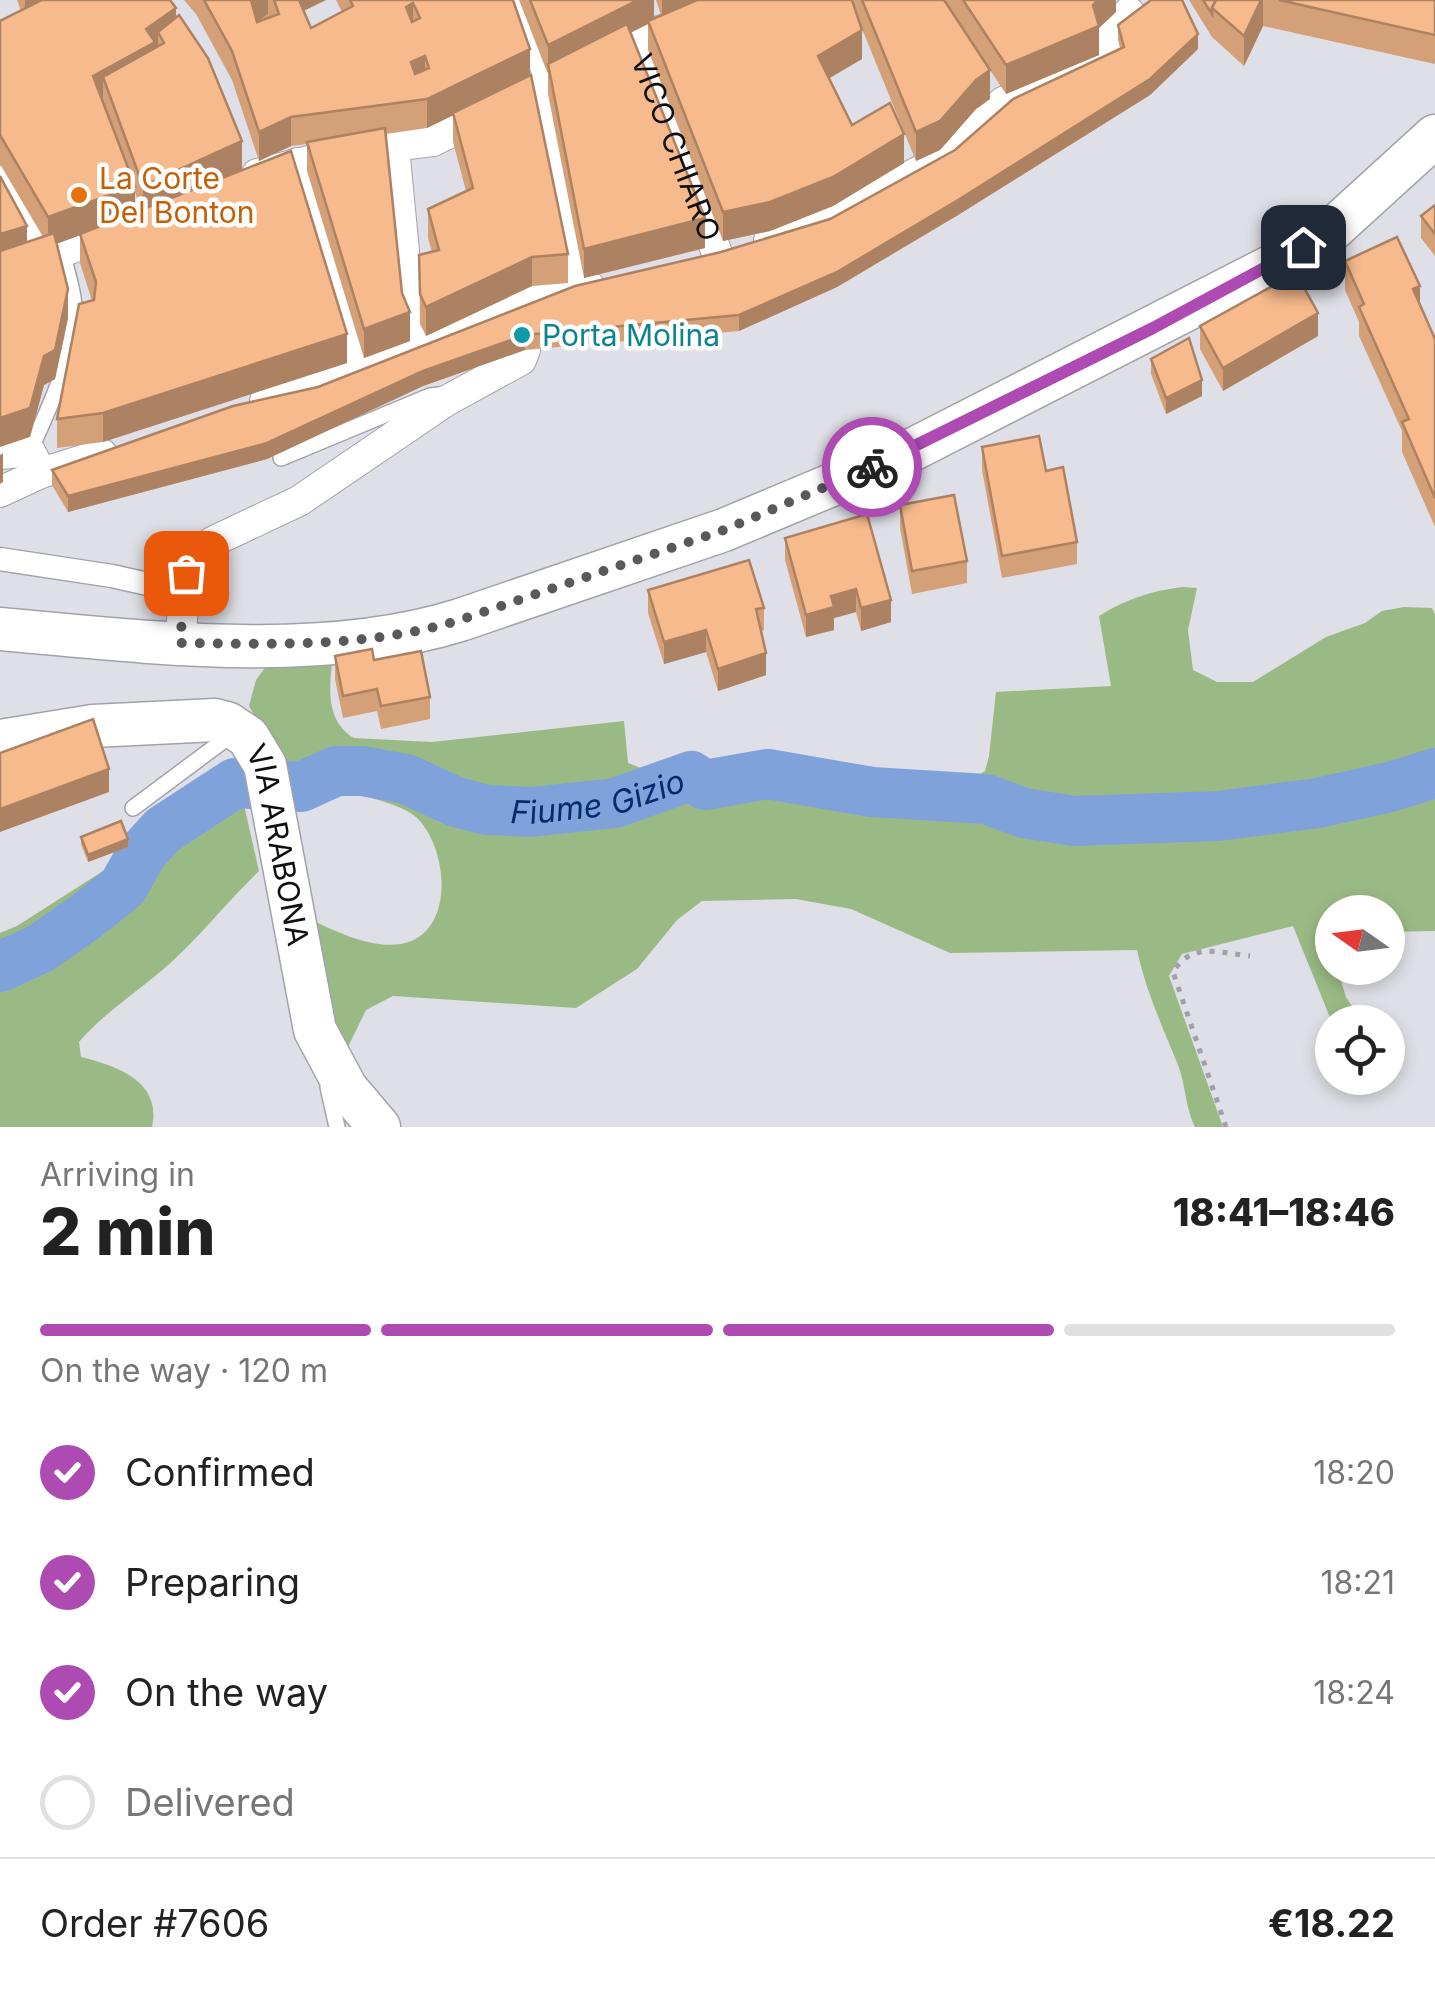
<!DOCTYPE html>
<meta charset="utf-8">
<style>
body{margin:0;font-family:Inter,sans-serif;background:#f2f2f2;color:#222;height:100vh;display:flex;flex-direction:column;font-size:38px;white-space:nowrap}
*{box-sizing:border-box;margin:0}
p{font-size:32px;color:#767676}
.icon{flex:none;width:55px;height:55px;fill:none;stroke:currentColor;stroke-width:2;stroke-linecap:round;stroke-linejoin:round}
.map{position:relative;height:1127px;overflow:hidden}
.drawer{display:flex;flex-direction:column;background:#fff;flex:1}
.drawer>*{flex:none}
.needle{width:65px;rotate:284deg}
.buttons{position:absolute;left:1315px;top:895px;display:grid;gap:20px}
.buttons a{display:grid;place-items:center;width:90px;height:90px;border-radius:50%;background:#fff;box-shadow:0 5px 15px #0003;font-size:50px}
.pin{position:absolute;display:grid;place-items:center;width:85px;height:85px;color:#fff;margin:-42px;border-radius:20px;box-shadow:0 5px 15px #0006}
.courier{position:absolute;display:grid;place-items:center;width:100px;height:100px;margin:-50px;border:8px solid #ad4bb3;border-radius:50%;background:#fff;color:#222;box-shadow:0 2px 12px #0007}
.summary em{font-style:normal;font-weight:800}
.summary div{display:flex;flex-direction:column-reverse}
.summary{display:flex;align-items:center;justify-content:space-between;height:170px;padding:0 40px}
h1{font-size:65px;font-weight:800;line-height:75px}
.bar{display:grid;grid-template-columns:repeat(4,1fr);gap:15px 10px;align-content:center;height:120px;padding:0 40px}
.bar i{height:12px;border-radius:8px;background:#e0e0e0}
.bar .active{background:#ad4bb3}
.bar p{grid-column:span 4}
.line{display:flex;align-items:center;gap:25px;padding:0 40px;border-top:2px solid #e0e0e0}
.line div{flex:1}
ol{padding:0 40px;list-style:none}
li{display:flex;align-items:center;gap:30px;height:110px}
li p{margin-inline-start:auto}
li .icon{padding:10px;border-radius:50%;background:#ad4bb3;color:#fff;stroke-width:4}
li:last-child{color:#767676}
li i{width:55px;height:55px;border:5px solid #e0e0e0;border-radius:50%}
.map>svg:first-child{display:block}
.green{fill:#9aba85}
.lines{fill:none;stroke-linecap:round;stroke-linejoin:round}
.river{stroke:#80a2db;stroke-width:50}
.service-casing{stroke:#a2a2aa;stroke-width:18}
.pedestrian-casing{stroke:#a2a2aa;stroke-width:25}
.minor-casing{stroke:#a2a2aa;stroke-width:32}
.secondary-casing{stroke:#a2a2aa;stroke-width:45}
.path{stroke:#a0a0a7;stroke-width:5;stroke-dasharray:5 8;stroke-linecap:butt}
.service{stroke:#fff;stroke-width:15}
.pedestrian{stroke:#fff;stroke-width:22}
.minor{stroke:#fff;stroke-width:30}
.secondary{stroke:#fff;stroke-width:42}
.wall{fill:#d4a078;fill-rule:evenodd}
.shaded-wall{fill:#ad8262}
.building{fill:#f7ba8c;stroke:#ad8262;stroke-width:2.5;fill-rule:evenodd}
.done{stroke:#58585d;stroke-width:10;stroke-dasharray:0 18}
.route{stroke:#ad4bb3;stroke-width:12}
.food-dot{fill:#e8710a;stroke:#fff;stroke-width:4}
.culture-dot{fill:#0f9aa8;stroke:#fff;stroke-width:4}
.labels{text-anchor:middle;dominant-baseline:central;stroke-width:9;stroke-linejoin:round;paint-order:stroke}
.street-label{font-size:30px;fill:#0f0f12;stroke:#fff}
.food-label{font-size:30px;fill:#c56008;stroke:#fff;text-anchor:start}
.culture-label{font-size:30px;fill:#0d838f;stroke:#fff;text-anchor:start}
.water-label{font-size:32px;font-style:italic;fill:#042b6d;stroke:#fff}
</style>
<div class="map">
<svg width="1435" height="1127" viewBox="0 0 1435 1127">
<rect width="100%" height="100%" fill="#dfdfe7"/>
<g class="green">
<path d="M1183,587L1197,588L1188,630L1193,670L1217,682H1253L1326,637L1365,623L1382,611L1404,607L1432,608L1435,615V931L1388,932V912H1332V968H1337L1346,997L1362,1022H1332V1034L1331,1020L1293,926L1182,954L1169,976L1223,1127H1195C1185,1107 1186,1086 1178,1065C1162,1026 1146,991 1137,950L950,953L851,909L796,899L702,901L677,920L637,969L576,1008L393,996L366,1010L346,1051L326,1025L305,917C333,930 369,949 401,944C456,934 449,848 416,817C405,807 374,798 359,795C337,791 305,801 283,803L261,727L249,706L256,680L269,662L333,657C329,686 325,721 354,738L432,742L624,721L628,763L657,774L735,761L765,762L804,773L907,787L926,779L949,785L969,782L985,771L989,756L996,692L1111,686L1099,616C1127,599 1150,591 1183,587Z"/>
<path d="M234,761L259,871C232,897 210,924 184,950C151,984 110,1006 79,1042L81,1057C117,1066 162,1081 152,1127H0V933L17,926L117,862L160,820Z"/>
</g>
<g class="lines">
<path class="river" id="s1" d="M0,967L41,948L84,918L123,887L142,853L163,830L235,783L301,787L336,771H362L406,779L456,802L487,810L531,812L615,803L691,776L705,785L768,774L872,792L986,799L1024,813L1074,821L1218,816L1318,803L1390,787L1435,773"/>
<defs>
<g id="service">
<polyline points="512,0 544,85"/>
<path d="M30,451C49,406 76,356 74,306C73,288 66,270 62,252"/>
<polyline points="281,458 430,396 439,395"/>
<polyline points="133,808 235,732"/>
<polyline points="328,1087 337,1127"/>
</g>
<polyline id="pedestrian" points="0,559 112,576 183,592"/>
<g id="minor">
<path id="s2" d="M635,40L717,253"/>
<polyline points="538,88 578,288"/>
<polyline points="394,148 411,323 421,347"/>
<polyline points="297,163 360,370"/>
<polyline points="257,174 349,151 433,141 635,40 745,0"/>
<polyline points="0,181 41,259"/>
<polyline points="769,240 838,213 943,159 1003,102 1111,60 1102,39 1129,12"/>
<polyline points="0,272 118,233"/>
<polyline points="265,401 317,386 536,300 589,286"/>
<polyline points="0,454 30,451 41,473"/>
<polyline points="0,492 41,473 102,454"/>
<polyline points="180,643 186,573 196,554 214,541 299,501 446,401 521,360 525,350"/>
</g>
<g id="secondary">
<path d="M0,629C145,642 320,664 460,620L724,530L898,457L1274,265L1333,229L1435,136"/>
<path id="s3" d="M0,741L93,726L215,720L227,723L248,737L265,765L315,1030L346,1088L379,1127"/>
</g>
</defs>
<use href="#service" class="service-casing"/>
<use href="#pedestrian" class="pedestrian-casing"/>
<use href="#minor" class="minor-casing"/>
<use href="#secondary" class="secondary-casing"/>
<path class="path" d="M1226,1127L1173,972C1193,941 1218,953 1250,956"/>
<use href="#service" class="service"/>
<use href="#pedestrian" class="pedestrian"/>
<use href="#minor" class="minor"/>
<use href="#secondary" class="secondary"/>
</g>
<g class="wall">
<path d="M17,0H170L176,18L242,170L347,363L103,442L57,448V419L92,301L80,263V235L56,244L68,318L55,379L44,385L30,437L27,242L43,237L0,164V21L21,11ZM135,192L141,210L135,212Z"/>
<polygon points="184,0 326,0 303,11 311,28 342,12 336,0 513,0 568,254 568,283 532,286 426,336 420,324 419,255 432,252 428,238 428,209 466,191 453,142 453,115 427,128 386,134 402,293 410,341 364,358 307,171 307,144 291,146 259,161 232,80 196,14"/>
<polygon points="519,0 654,0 654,18 661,15 656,0 1116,0 1116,12 1099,28 1099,55 1006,94 990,70 990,99 976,109 940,150 916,161 860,24 862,59 829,78 852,125 904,163 833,206 770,231 723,241 648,50 648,24 630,33 705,248 584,278 548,94 548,74"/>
<polygon points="1189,0 1435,0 1435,64 1263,26 1244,66 1212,37"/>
<polygon points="1118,25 1198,49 1150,95 958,215 837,287 739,331 525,350 423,386 267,459 68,512 52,485 52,470 318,387 721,252 830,219 955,150 1120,48 1118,40"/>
<polygon points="1435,205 1435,256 1421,238 1421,216"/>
<polygon points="1345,261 1420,305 1435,339 1435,527 1402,452 1402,431 1359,336 1359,322 1345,290"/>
<polygon points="1200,326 1318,336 1223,391 1200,349"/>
<polygon points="1151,359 1202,396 1166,414 1151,374"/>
<polygon points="982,447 1077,542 1077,564 1002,578 982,470"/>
<polygon points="900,505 967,561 967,583 912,594 900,528"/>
<polygon points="867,514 891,622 861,631 856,612 834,618 834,630 806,637 785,560 785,538"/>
<polygon points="648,590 764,608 764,630 761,631 766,675 718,691 706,652 664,664 648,613"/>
<polygon points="335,656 374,660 430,697 430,719 381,729 377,711 343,718 335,679"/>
<polygon points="81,837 128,847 88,862 81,844"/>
</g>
<g class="shaded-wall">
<polygon points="25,0 68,0 25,20"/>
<polygon points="250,0 268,0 268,14 250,26"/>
<polygon points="293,0 326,0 293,16"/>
<polygon points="638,0 654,0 654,21 648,21 648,24 550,73 548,64 548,74 548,45"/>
<polygon points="662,0 706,0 662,15"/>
<polygon points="1098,0 1116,0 1116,12 1099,28 1099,55 1006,94 1006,65"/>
<polygon points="1261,0 1263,0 1263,26 1244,66 1244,36"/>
<polygon points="413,3 413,32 406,7"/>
<polygon points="176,8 176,37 164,43 158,32 158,50 103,77 103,99 93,105 93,76 146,29"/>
<polygon points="862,30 862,59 818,85 818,56"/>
<polygon points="1198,34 1198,49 1150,95 958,215 837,287 739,331 739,315"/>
<polygon points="530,49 530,78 427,128 427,99"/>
<polygon points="425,56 425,85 411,91 411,62"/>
<polygon points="990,70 990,99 976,109 940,150 916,161 916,132"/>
<polygon points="291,117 291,146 259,161 259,132"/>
<polygon points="904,134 904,163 833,206 770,231 723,241 723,212"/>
<polygon points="242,141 242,170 143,215 143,186"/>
<polygon points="135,186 135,215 48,247 48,217"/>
<polygon points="705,218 705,248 584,278 584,249"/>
<polygon points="27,226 27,256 0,264 0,234"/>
<polygon points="532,257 532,286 426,336 426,307"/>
<polygon points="1420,286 1420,315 1413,289"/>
<polygon points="68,289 68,318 55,379 44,385 30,437 0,447 0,418 44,356"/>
<polygon points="410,312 410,341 364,358 364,329"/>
<polygon points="1318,313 1318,336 1223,391 1223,368"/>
<polygon points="347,334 347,363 103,442 103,413"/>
<polygon points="525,335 525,350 423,386 267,459 68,512 68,496"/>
<polygon points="1202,380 1202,396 1166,414 1166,398"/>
<polygon points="3,453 3,482 0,484 0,455"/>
<polygon points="856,589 856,612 834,618 834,630 806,637 806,615 831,596"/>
<polygon points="891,600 891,622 861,631 861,608"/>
<polygon points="706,630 706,652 664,664 664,642"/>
<polygon points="766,653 766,675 718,691 718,669"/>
<polygon points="109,769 109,792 0,832 0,809"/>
<polygon points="128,839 128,847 88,862 88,855"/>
</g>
<g class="building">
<polygon points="42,0 170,0 176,8 146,29 155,42 93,76 135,186 48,217 0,135 0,21"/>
<path d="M204,0H251L257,22L279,14L274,0H299L311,28L353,6L350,0H513L530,49L427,99L291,117L259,132L232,51ZM413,3L420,18L412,22L406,7ZM425,56L429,68L415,74L411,62Z"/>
<polygon points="530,0 638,0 548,45"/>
<polygon points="697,0 852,0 862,30 818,56 852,125 890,103 904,134 833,177 770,202 723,212 648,21"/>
<polygon points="862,0 944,0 990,70 976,80 940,121 916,132"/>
<polygon points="963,0 1098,0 1093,5 1099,26 1006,65"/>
<polygon points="1151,0 1182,0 1198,34 1150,79 958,200 837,272 739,315 525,335 423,371 267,443 68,496 52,470 233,406 318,387 575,286 721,252 830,219 955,150 1013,99 1124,47 1118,25"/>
<polygon points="1203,0 1216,0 1212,8 1212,14"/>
<polygon points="1216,0 1261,0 1244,36 1212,8"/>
<polygon points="1279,0 1435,0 1435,35"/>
<polygon points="179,15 208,58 242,141 143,186 103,77 164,43 158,32"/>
<polygon points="627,24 705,218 584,249 548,64"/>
<polygon points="531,75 568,254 532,257 426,307 420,294 419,255 439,250 428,209 473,188 453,113"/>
<polygon points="385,128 402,293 410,312 364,329 307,142"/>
<polygon points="291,151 347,334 103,413 57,419 79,304 94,300 96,282 80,234"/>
<polygon points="0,176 27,226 0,234"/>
<polygon points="1435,205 1435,234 1421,216"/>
<polygon points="54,233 68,289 55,350 44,356 30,408 0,418 0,251"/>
<polygon points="1397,237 1420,286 1413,289 1435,339 1435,498 1402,422 1409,419 1359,307 1364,304 1345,261"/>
<polygon points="1296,273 1318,313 1223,368 1200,326"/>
<polygon points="1189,338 1202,380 1166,398 1151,359"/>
<polygon points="1039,436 1046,471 1063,467 1077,542 1002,556 982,447"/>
<polygon points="954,495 967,561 912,571 900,505"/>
<polygon points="867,514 891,600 861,608 856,589 831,596 834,607 806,615 785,538"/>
<polygon points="749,560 764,608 756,609 766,653 718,669 706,630 664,642 648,590"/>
<polygon points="372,649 374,660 421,651 430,697 381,706 377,689 343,696 335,656"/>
<polygon points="93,719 109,769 0,809 0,753"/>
<polygon points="121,821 128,839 88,855 81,837"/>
</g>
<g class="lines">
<path class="done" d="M186,573L180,643C275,644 369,648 460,620L724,530L872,467"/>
<polyline class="route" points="872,467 1153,328 1303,247"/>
</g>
<circle class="food-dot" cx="79" cy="195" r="10"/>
<circle class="culture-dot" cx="522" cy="335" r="10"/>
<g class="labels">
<g class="street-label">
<text stroke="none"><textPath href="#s2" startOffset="115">VICO CHIARO</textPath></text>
<text stroke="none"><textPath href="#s3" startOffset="368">VIA ARABONA</textPath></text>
</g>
<g class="food-label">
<text x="99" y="178">La Corte<tspan x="99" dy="34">Del Bonton</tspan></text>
</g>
<g class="culture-label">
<text x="542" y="335">Porta Molina</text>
</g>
<g class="water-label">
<text stroke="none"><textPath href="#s1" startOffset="678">Fiume Gizio</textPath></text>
</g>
</g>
</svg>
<div class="buttons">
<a><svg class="needle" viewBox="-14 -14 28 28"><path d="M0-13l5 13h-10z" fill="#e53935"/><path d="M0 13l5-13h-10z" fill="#767676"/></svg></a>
<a><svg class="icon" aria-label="locate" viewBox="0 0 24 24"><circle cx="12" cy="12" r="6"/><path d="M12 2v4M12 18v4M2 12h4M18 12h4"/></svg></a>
</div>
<div class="pin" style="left:186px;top:573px;background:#ea580c"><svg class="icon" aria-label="bag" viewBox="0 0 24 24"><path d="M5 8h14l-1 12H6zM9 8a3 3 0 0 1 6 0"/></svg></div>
<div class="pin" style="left:1303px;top:247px;background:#1f2937"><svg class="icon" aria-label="home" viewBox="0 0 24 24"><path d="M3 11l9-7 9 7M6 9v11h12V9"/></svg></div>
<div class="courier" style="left:872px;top:467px"><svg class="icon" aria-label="bike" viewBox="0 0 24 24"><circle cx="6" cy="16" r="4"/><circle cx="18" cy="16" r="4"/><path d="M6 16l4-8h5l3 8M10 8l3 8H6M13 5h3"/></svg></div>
</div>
<section class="drawer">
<div class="summary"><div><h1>2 min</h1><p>Arriving in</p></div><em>18:41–18:46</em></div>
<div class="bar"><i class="active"></i><i class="active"></i><i class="active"></i><i></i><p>On the way · 120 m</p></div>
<ol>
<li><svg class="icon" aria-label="check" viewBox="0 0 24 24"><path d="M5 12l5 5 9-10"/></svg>Confirmed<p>18:20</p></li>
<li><svg class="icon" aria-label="check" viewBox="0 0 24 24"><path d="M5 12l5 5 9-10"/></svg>Preparing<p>18:21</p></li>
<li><svg class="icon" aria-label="check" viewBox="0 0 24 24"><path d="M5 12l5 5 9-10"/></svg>On the way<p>18:24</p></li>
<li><i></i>Delivered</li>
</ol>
<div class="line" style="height:130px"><div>Order #7606</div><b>€18.22</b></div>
</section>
